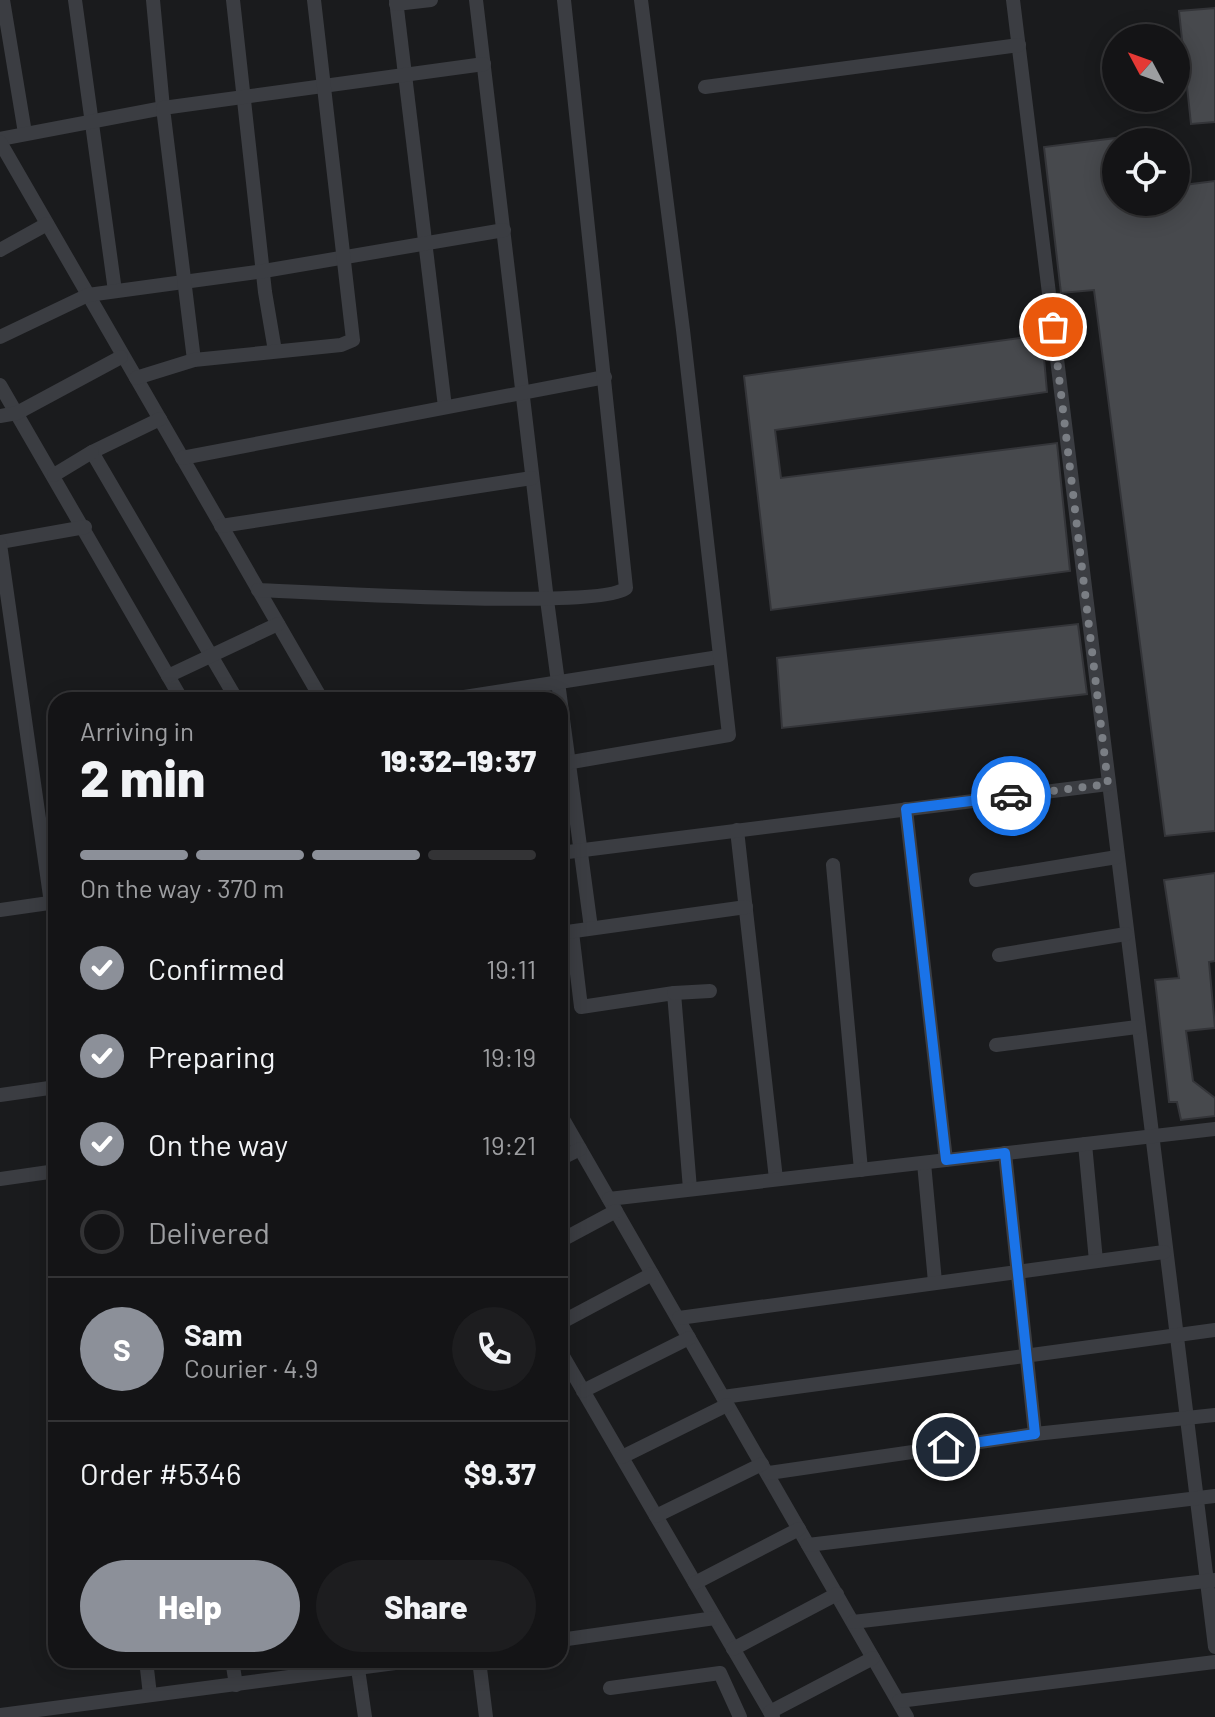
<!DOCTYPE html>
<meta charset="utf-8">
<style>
body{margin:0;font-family:Barlow,sans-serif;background:#1d1d1f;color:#f1f3f6;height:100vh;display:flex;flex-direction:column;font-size:30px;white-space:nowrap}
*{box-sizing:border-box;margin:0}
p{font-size:26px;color:#9d9ea1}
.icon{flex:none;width:44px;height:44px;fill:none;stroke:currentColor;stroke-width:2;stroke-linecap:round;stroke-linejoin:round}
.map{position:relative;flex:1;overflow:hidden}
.details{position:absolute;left:48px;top:692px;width:520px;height:976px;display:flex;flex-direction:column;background:#141416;border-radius:24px;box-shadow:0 4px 20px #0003,0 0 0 2px #333335}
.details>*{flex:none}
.needle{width:52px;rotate:311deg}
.controls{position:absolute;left:1102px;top:24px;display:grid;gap:16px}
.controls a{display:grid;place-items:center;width:88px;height:88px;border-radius:50%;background:#141416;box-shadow:0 4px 20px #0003,0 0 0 2px #333335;font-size:40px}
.pin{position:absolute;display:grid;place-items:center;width:68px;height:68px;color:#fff;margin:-34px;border:4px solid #fff;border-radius:50%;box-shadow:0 2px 8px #0007}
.courier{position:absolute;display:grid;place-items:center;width:80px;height:80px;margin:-40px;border:6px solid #1a73e8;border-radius:50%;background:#fff;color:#222;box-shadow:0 2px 10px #0007}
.headline em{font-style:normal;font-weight:800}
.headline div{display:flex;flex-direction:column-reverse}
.headline{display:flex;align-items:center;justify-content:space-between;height:136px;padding:0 32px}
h1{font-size:52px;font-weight:800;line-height:60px}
.bar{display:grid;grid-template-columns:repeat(4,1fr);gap:12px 8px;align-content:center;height:96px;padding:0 32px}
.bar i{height:10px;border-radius:6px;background:#333335}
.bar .on{background:#8c9099}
.bar p{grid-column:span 4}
.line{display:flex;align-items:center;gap:20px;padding:0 32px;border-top:2px solid #333335}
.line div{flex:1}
.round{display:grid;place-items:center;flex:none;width:84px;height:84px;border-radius:42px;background:#1d1d1f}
ol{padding:0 32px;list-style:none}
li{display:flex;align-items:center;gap:24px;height:88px}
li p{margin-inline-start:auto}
li .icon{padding:8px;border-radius:50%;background:#8c9099;color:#fff;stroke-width:4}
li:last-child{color:#9d9ea1}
li i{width:44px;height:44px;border:4px solid #333335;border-radius:50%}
.primary-button{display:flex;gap:16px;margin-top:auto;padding:16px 32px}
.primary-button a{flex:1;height:92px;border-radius:48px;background:#8c9099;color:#fff;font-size:32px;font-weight:800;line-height:92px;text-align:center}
.primary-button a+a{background:#1d1d1f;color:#f1f3f6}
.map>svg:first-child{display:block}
.building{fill:#47494d;stroke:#343539;stroke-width:2}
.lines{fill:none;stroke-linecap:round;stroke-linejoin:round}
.minor{stroke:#3b3d42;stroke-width:14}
.done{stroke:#7a7e84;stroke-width:8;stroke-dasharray:0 14.4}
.route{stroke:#1a73e8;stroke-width:10}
</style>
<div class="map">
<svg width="1215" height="1717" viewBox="0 0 1215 1717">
<rect width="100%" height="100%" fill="#1a1b1d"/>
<g class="building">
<polygon points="1215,8 1215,122 1191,124 1179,11"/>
<polygon points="1116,138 1116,202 1176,202 1176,186 1215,181 1215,831 1165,836 1094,290 1061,293 1044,147"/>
<polygon points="1042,335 1047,392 775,430 781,478 1057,443 1070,571 771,610 744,376"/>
<polygon points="1078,624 1087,694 782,728 777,658"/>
<polygon points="1215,873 1215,961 1209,962 1215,1028 1186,1031 1193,1081 1215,1098 1215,1116 1181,1120 1177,1102 1169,1102 1155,980 1179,978 1164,880"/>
</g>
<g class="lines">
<g class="minor">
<polyline points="3,0 25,133"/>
<polyline points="75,0 115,291"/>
<polyline points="233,0 265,292 275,351"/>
<polyline points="396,0 445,407"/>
<polyline points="476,0 547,600 591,928"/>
<polyline points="1013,0 1215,1647"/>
<polyline points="396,4 431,0"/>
<polyline points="705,87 1019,45"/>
<polyline points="0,139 163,108 153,0"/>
<polyline points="0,142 322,700"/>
<polyline points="0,250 47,224"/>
<polyline points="0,337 88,295 264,271 504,230"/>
<polyline points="194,360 163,108 484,64"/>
<polyline points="136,378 194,360 341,345 353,340 314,0"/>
<polyline points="0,385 182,700"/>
<polyline points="0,416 17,413 121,357"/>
<polyline points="160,419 92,452 237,700"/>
<polyline points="182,458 605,377"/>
<polyline points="54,475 92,452"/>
<polyline points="221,526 532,478"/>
<polyline points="0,542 85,527"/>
<polyline points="0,544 51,903"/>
<path d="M258,590C310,592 602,610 626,588L564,0"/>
<polyline points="168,676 278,624"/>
<polyline points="445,700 719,657"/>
<polyline points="560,764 729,735 683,330 641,0"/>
<polyline points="906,809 946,1160"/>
<polyline points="737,830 776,1179"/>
<polyline points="560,853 1108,784"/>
<polyline points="833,865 861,1170"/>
<polyline points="976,880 1117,857"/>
<polyline points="0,910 56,902"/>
<polyline points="572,932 581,1007 674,993 690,1189"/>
<polyline points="560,933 746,907"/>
<polyline points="999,955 1126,934"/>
<polyline points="674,993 710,991"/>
<polyline points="996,1045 1137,1027"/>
<polyline points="0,1095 56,1087"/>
<polyline points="560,1114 907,1717"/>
<polyline points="1085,1144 1096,1261"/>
<polyline points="1005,1153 1035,1434"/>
<polyline points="560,1159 580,1149"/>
<polyline points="924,1163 935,1282"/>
<polyline points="0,1179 56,1171"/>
<polyline points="609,1199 1215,1129"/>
<polyline points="560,1241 616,1211"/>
<polyline points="679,1318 1164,1252"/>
<polyline points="560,1323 652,1274"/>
<polyline points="560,1351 773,1717"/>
<polyline points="583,1391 689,1338"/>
<polyline points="723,1397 1215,1330"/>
<polyline points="622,1457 727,1405"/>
<polyline points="769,1473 1035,1434 1215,1415"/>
<polyline points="656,1516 762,1464"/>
<polyline points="808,1545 1215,1496"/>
<polyline points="695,1583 799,1529"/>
<polyline points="853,1622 1215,1580"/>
<polyline points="560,1640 715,1618"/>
<polyline points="733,1649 837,1594"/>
<polyline points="146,1660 150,1695"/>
<polyline points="232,1660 236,1685"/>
<polyline points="479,1660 486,1717"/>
<polyline points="357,1662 365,1717"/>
<polyline points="610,1688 720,1673 740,1717"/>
<polyline points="899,1701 1215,1662"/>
<polyline points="770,1712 873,1658"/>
<polyline points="0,1715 418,1660"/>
</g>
</g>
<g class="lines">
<polyline class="done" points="1011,796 1108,784 1053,327"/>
<polyline class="route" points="946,1447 1035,1434 1005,1153 946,1160 906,809 1011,796"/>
</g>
</svg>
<div class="controls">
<a><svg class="needle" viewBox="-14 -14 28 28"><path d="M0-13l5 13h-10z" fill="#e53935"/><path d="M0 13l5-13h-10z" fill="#9d9ea1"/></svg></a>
<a><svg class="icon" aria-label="locate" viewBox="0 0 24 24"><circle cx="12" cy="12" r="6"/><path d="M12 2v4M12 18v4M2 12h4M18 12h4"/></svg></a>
</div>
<div class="pin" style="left:1053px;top:327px;background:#ea580c"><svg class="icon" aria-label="bag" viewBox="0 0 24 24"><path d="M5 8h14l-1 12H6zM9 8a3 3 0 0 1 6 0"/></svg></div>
<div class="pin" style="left:946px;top:1447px;background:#1f2937"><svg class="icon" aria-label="home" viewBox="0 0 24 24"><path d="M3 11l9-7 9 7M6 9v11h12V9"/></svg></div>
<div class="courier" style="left:1011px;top:796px"><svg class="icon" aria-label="car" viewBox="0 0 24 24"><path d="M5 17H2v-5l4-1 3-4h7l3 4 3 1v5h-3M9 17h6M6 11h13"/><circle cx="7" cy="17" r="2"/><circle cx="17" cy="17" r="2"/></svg></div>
<section class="details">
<div class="headline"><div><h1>2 min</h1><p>Arriving in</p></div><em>19:32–19:37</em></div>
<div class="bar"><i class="on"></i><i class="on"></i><i class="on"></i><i></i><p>On the way · 370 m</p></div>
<ol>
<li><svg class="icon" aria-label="check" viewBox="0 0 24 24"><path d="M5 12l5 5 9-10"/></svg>Confirmed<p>19:11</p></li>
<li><svg class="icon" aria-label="check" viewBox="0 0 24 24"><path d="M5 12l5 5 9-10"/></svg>Preparing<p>19:19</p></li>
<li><svg class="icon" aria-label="check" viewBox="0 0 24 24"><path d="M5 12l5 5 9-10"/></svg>On the way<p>19:21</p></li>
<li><i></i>Delivered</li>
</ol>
<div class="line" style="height:144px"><b class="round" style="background:#8c9099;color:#fff">S</b><div><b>Sam</b><p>Courier · 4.9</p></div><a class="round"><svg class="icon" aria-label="phone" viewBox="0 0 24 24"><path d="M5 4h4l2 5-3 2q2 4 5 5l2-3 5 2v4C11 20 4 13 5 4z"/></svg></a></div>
<div class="line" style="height:104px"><div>Order #5346</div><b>$9.37</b></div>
<div class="primary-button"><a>Help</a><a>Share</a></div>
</section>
</div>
